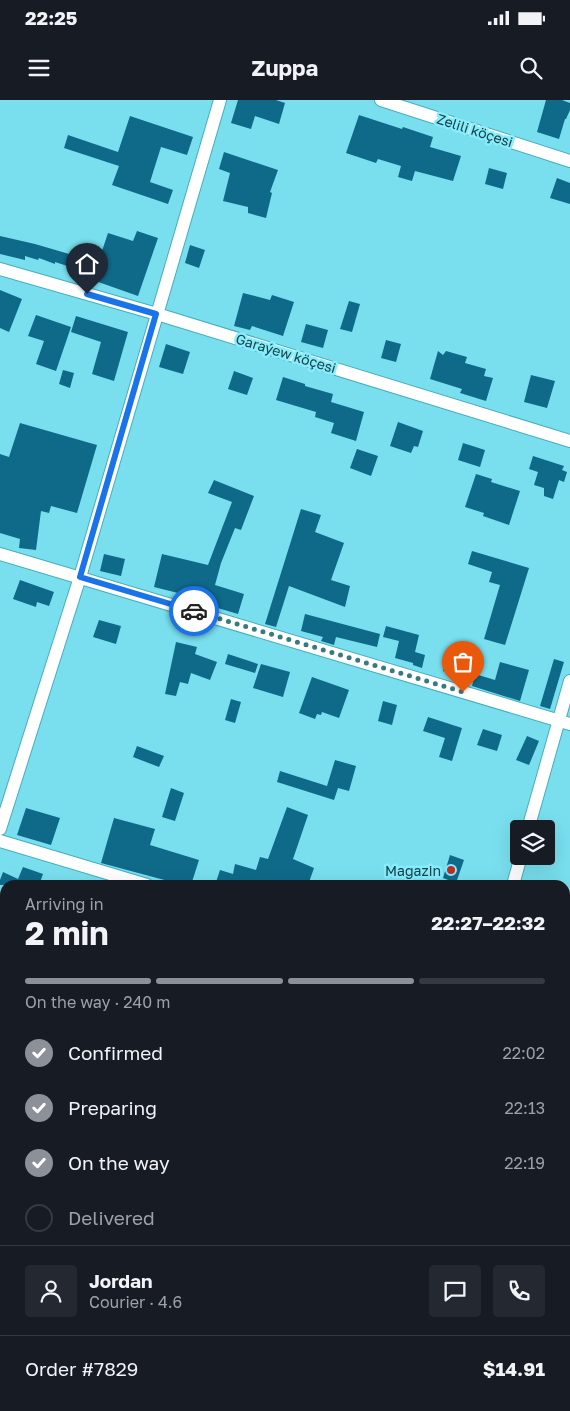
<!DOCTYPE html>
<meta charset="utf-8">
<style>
body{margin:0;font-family:"Golos Text",sans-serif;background:#242831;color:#f1f3f6;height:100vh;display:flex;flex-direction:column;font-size:19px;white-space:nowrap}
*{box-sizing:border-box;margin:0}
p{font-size:16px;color:#9ea1a6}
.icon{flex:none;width:28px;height:28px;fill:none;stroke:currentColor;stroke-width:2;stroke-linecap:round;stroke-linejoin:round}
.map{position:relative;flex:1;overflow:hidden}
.side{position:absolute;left:0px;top:780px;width:570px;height:531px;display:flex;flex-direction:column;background:#171b24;border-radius:15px 15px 0 0;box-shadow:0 5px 20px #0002}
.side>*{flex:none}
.controls{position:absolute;left:510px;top:720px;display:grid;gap:10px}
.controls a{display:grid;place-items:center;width:45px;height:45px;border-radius:5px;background:#171b24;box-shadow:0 5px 20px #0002;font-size:25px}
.pin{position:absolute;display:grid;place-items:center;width:42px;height:42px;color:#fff;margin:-51px -21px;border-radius:50% 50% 50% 0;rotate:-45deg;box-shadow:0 0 5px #0007}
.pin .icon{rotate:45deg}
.courier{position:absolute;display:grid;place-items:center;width:50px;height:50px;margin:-25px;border:4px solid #1a73e8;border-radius:50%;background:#fff;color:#222;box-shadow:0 1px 6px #0007}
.summary em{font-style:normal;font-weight:700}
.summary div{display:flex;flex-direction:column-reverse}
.summary{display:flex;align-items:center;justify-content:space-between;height:85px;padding:0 25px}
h1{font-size:32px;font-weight:700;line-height:38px}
.bar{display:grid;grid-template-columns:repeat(4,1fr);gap:8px 5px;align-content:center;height:60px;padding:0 25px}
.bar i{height:6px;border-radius:4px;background:#363941}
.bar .current{background:#8c9099}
.bar p{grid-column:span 4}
.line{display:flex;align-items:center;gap:12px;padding:0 25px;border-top:1px solid #363941}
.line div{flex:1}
.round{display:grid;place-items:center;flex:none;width:52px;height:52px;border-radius:5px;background:#242831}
ol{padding:0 25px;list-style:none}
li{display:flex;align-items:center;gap:15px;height:55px}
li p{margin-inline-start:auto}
li .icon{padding:5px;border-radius:50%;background:#8c9099;color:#fff;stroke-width:4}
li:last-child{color:#9ea1a6}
li i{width:28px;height:28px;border:2px solid #363941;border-radius:50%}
.status{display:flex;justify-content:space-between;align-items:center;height:35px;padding:0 25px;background:#171b24;direction:ltr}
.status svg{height:14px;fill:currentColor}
header{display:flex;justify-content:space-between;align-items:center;height:65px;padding:0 25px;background:#171b24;font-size:22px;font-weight:700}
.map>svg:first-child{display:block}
.building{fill:#0f6a89}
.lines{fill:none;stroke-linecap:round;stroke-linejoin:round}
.minor-casing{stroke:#45aebd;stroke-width:14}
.minor{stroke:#fff;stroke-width:12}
.done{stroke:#387982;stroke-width:5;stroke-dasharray:0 9}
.route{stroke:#1a73e8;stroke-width:6}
.poi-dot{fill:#bc2e26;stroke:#87ecfc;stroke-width:2}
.labels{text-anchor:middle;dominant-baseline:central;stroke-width:5;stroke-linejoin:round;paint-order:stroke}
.street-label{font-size:14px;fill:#154248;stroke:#87ecfc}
.poi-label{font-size:14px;fill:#154248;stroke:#87ecfc;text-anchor:end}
</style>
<div class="status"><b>22:25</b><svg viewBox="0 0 49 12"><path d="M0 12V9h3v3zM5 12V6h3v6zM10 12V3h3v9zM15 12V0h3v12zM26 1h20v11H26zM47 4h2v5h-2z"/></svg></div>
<header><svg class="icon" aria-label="menu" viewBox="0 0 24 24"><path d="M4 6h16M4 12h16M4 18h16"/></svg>Zuppa<svg class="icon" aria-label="search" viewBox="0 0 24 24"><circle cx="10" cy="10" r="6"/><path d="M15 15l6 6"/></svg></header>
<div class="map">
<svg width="570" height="1311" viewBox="0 0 570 1311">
<rect width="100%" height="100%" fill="#79dfee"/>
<g class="building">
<polygon points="238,0 276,0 285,3 279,24 255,16 251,29 231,23"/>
<polygon points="546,0 562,0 570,3 570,10 566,19 565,19 559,39 537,32"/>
<polygon points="359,15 402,29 403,27 433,37 430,47 461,56 453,81 415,71 412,81 398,77 401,66 378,59 376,63 346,53"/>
<polygon points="130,16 193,37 187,55 161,47 150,82 173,90 168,104 112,85 119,66 64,48 68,35 118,52"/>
<polygon points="224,52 278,70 270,92 272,93 266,118 248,113 248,107 223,101 230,73 219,69"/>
<polygon points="489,68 507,73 503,89 485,84"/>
<polygon points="557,78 570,83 570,104 550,98"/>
<polygon points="137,131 158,138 138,196 87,178 89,173 55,162 55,164 39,158 38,160 25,156 25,160 0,154 0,136 35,144 93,161 96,152 101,154 108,133 133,141"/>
<polygon points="190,145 205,150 199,168 185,163"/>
<polygon points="0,190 22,199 9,232 0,228"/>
<polygon points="243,193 270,200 272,195 294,202 283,236 252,226 250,230 234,226"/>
<polygon points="349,201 360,204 352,232 340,229"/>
<polygon points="36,215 71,227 56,271 36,264 44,241 28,236"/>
<polygon points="76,216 128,232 114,281 92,274 101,242 71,232"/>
<polygon points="306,224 328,230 323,248 301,242"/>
<polygon points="386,240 401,244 396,262 381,258"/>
<polygon points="166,244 190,252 183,274 159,267"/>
<polygon points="438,251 443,255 446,251 467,257 465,263 486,269 484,276 493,278 486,301 460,293 462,289 430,279"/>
<polygon points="63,270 74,273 70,288 59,284"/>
<polygon points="234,271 253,278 247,295 228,289"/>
<polygon points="531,275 555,281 547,308 524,302"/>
<polygon points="283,277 305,284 305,286 333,294 331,302 364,312 356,341 331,333 334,323 315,317 316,312 276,300"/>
<polygon points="398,322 423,331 418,347 414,346 411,353 390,346"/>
<polygon points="20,323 97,345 77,413 51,406 49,413 41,411 36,450 19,448 20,439 0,433 0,354 9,357"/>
<polygon points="463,343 485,350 480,367 458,360"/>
<polygon points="357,349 378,356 371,376 350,368"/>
<polygon points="533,356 564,366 562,370 567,372 564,382 559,380 553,399 544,396 544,388 534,385 538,372 529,369"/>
<polygon points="476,374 492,379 491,382 520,391 509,425 483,416 484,413 465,407"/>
<polygon points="214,380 254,396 241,430 235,428 221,463 215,485 244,494 238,514 211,506 212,504 181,496 182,494 154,487 162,454 208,465 232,402 208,393"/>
<polygon points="301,409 321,415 315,432 344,443 331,480 350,486 345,507 289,486 276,527 265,524"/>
<polygon points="472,451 529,468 505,545 484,539 500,485 489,482 492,472 468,464"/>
<polygon points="104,454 125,459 121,476 100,471"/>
<polygon points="20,480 54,492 49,506 37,502 36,507 13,499"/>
<polygon points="305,514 380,534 377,547 336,537 334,545 321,541 323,537 301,531"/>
<polygon points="99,520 121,526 116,544 93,537"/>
<polygon points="386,526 419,535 415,552 425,555 422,568 413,565 413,563 395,558 399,541 383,537"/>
<polygon points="176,542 197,547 195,554 217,562 210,580 191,573 188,584 180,582 176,596 165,594"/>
<polygon points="452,547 474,555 466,579 443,571"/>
<polygon points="228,554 258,564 255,573 225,564"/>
<polygon points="554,559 564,562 550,609 540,606"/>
<polygon points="500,562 529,570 520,601 472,586 475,574 495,580"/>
<polygon points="261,564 290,572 283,597 253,588"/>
<polygon points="312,577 349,590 339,618 322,612 321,615 317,614 315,619 299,613"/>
<polygon points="231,599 241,602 235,623 225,620"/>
<polygon points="383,601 397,605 392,625 378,621"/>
<polygon points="428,617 462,628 452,661 439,657 445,638 423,631"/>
<polygon points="483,629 502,635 497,651 477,645"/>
<polygon points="527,636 539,641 529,665 516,660"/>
<polygon points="137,646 164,656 159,667 133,657"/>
<polygon points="335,660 356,666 349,691 338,688 334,700 277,682 280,671 327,686"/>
<polygon points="171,688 184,693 175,721 162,717"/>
<polygon points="287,707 308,715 293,759 314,768 308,785 293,785 283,781 282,785 215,785 220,770 233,774 235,764 256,770 260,757 268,759"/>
<polygon points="26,708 60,718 51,745 17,735"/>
<polygon points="114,718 155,729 150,745 199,760 191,785 183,785 101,763"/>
<polygon points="450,755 464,760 456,783 443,778"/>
<polygon points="23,767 43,774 39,785 0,785 0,780 3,772 18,779"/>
</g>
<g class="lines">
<defs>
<g id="minor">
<polyline points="381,0 570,61"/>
<polyline points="0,169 157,214 570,341"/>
<polyline points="0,454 570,624"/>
<polyline points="0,729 80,477 220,0"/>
<polyline points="528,729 570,581"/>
<polyline points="0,741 147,785"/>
<polyline points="513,785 521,756"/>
<polyline points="565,910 570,911"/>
<polyline points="0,1022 5,1024"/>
<polyline points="565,1197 570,1199"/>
<polyline points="0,1310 3,1311"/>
<polyline points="360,1311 361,1306"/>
</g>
</defs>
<use href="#minor" class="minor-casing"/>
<use href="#minor" class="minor"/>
</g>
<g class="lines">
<polyline class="done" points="194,511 463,592"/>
<polyline class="route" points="87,194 156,214 80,477 194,511"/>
</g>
<circle class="poi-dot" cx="451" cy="770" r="5"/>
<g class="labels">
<g class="street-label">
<text transform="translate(475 30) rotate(18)">Zelili köçesi</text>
<text transform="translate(286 253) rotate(17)">Garaýew köçesi</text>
</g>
<g class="poi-label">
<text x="441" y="770">Magazin</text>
</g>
</g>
</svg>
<div class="controls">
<a><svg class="icon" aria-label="layers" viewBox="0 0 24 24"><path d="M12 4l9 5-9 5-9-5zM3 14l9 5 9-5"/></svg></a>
</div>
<div class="pin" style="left:463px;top:592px;background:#ea580c"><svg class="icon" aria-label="bag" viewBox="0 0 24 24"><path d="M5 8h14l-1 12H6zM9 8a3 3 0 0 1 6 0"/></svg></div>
<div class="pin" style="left:87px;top:194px;background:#1f2937"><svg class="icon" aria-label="home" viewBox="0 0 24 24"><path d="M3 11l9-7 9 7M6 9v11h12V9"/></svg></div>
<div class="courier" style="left:194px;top:511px"><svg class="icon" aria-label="car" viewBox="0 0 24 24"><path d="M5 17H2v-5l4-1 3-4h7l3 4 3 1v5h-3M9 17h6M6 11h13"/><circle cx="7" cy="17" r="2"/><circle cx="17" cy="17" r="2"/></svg></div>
<section class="side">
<div class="summary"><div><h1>2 min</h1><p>Arriving in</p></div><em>22:27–22:32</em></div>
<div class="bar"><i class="current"></i><i class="current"></i><i class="current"></i><i></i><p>On the way · 240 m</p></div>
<ol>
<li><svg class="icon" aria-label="check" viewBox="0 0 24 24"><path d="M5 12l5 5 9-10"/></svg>Confirmed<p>22:02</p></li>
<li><svg class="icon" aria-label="check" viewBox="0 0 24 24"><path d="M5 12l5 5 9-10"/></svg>Preparing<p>22:13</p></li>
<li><svg class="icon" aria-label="check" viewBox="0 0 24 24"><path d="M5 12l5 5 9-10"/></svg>On the way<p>22:19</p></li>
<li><i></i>Delivered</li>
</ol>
<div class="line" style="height:90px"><a class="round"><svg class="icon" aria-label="person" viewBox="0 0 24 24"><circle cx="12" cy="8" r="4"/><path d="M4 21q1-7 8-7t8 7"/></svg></a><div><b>Jordan</b><p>Courier · 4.6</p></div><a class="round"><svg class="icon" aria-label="chat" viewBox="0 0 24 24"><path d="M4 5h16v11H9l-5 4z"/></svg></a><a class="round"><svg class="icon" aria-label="phone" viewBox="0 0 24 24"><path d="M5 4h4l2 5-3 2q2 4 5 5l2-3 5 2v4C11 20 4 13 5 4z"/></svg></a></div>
<div class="line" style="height:65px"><div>Order #7829</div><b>$14.91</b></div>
</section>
</div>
